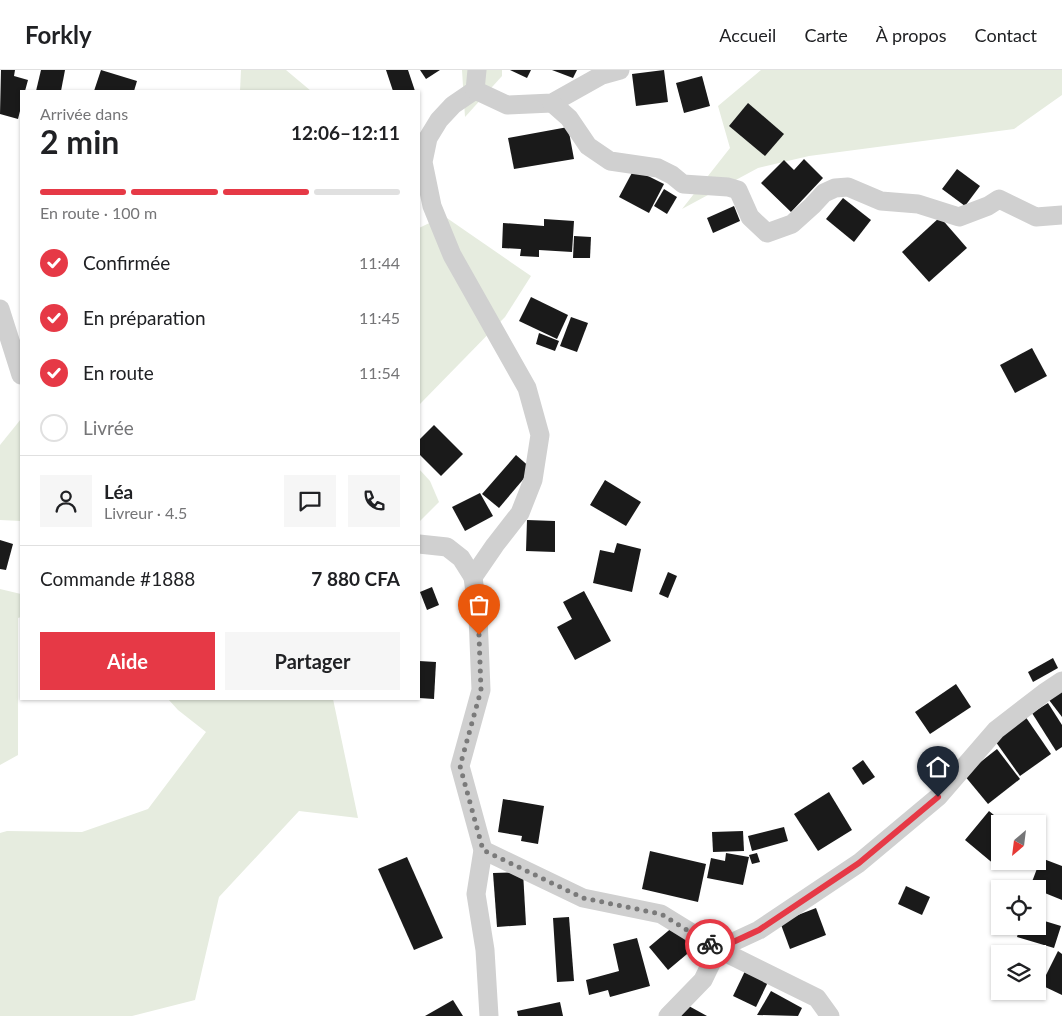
<!DOCTYPE html>
<html lang="fr">
<meta charset="utf-8">
<style>
body{margin:0;font-family:Lato,sans-serif;background:#f6f6f6;color:#202124;height:100vh;display:flex;flex-direction:column;font-size:19px;white-space:nowrap}
*{box-sizing:border-box;margin:0}
p{font-size:16px;color:#757577}
.icon{flex:none;width:28px;height:28px;fill:none;stroke:currentColor;stroke-width:2;stroke-linecap:round;stroke-linejoin:round}
.map{position:relative;flex:1;overflow:hidden}
.panel{position:absolute;left:20px;top:20px;width:400px;height:610px;display:flex;flex-direction:column;background:#fff;border-radius:0px;box-shadow:0 1px 4px #0004}
.panel>*{flex:none}
.needle{width:32px;rotate:208deg}
.buttons{position:absolute;left:991px;top:745px;display:grid;gap:10px}
.buttons a{display:grid;place-items:center;width:55px;height:55px;border-radius:0px;background:#fff;box-shadow:0 1px 4px #0004;font-size:25px}
.pin{position:absolute;display:grid;place-items:center;width:42px;height:42px;color:#fff;margin:-51px -21px;border-radius:50% 50% 50% 0;rotate:-45deg;box-shadow:0 0 5px #0007}
.pin .icon{rotate:45deg}
.courier{position:absolute;display:grid;place-items:center;width:50px;height:50px;margin:-25px;border:4px solid #e63946;border-radius:50%;background:#fff;color:#222;box-shadow:0 1px 6px #0007}
.overview em{font-style:normal;font-weight:700}
.overview div{display:flex;flex-direction:column-reverse}
.overview{display:flex;align-items:center;justify-content:space-between;height:85px;padding:0 20px}
h1{font-size:32px;font-weight:700;line-height:38px}
.bar{display:grid;grid-template-columns:repeat(4,1fr);gap:8px 5px;align-content:center;height:60px;padding:0 20px}
.bar i{height:6px;border-radius:4px;background:#e0e0e0}
.bar .on{background:#e63946}
.bar p{grid-column:span 4}
.line{display:flex;align-items:center;gap:12px;padding:0 20px;border-top:1px solid #e0e0e0}
.line div{flex:1}
.round{display:grid;place-items:center;flex:none;width:52px;height:52px;border-radius:0px;background:#f6f6f6}
ol{padding:0 20px;list-style:none}
li{display:flex;align-items:center;gap:15px;height:55px}
li p{margin-inline-start:auto}
li .icon{padding:5px;border-radius:50%;background:#e63946;color:#fff;stroke-width:4}
li:last-child{color:#757577}
li i{width:28px;height:28px;border:2px solid #e0e0e0;border-radius:50%}
.cta{display:flex;gap:10px;margin-top:auto;padding:10px 20px}
.cta a{flex:1;height:58px;border-radius:0px;background:#e63946;color:#fff;font-size:20px;font-weight:700;line-height:58px;text-align:center}
.cta a+a{background:#f6f6f6;color:#202124}
header{display:flex;align-items:center;gap:30px;box-sizing:border-box;height:70px;padding:0 25px;background:#fff;border-bottom:1px solid #e0e0e0}
header strong{font-size:24px}
nav{display:flex;gap:28px;margin-inline-start:auto;font-size:18px}
.map>svg:first-child{display:block}
.green{fill:#e6ecdf}
.building{fill:#1a1a1a}
.lines{fill:none;stroke-linecap:round;stroke-linejoin:round}
.minor{stroke:#d0d0d0;stroke-width:19}
.done{stroke:#7a7a7a;stroke-width:5;stroke-dasharray:0 9}
.route{stroke:#e63946;stroke-width:6}
</style>
<header>
<strong>Forkly</strong>
<nav><a>Accueil</a><a>Carte</a><a>À propos</a><a>Contact</a></nav>
</header>
<div class="map">
<svg width="1062" height="946" viewBox="0 0 1062 946">
<rect width="100%" height="100%" fill="#fff"/>
<g class="green">
<polygon points="241,0 286,0 311,21 240,21"/>
<polygon points="462,0 502,0 502,6 465,47"/>
<polygon points="761,0 1062,0 1062,25 1014,59 809,86 758,98 682,139 730,78 718,36"/>
<polygon points="444,146 531,206 505,247 419,335 419,158"/>
<polygon points="21,349 21,451 0,450 0,375"/>
<polygon points="419,399 430,411 439,432 419,452"/>
<polygon points="0,519 21,524 21,547 18,548 18,685 0,695"/>
<polygon points="168,629 333,629 358,748 299,741 219,827 195,930 132,946 0,946 0,763 7,761 82,762 148,739 206,662 178,640"/>
</g>
<g class="building">
<polygon points="1,0 15,0 14,6 28,10 25,21 21,21 21,37 18,49 0,44"/>
<polygon points="41,0 65,0 61,21 36,21"/>
<polygon points="101,0 137,11 134,21 94,21"/>
<polygon points="386,0 408,0 415,21 393,21"/>
<polygon points="420,0 440,0 426,9"/>
<polygon points="510,0 531,0 527,8"/>
<polygon points="552,0 577,0 573,8"/>
<polygon points="664,0 668,32 636,36 632,4"/>
<polygon points="702,6 710,36 684,43 676,13"/>
<polygon points="748,33 784,64 765,86 729,56"/>
<polygon points="568,57 574,89 514,99 508,68"/>
<polygon points="804,89 823,108 791,142 761,113 784,90 794,100"/>
<polygon points="634,99 664,114 649,143 619,127"/>
<polygon points="957,99 980,116 965,136 942,119"/>
<polygon points="664,119 677,127 667,144 654,136"/>
<polygon points="843,128 871,150 854,172 826,149"/>
<polygon points="734,136 740,151 713,163 707,148"/>
<polygon points="940,147 967,178 929,212 902,182"/>
<polygon points="544,149 574,151 572,182 539,180 539,187 520,186 521,179 502,178 503,153 544,156"/>
<polygon points="574,166 591,167 590,188 573,188"/>
<polygon points="531,227 568,245 557,269 519,251"/>
<polygon points="571,247 588,253 577,282 560,276"/>
<polygon points="539,263 559,271 555,281 536,274"/>
<polygon points="1032,278 1047,306 1015,323 1000,295"/>
<polygon points="434,355 463,384 441,406 419,384 419,370"/>
<polygon points="516,385 532,399 499,438 482,424"/>
<polygon points="605,410 641,432 626,456 590,435"/>
<polygon points="480,423 493,446 465,461 452,437"/>
<polygon points="527,450 555,451 555,482 526,481"/>
<polygon points="0,470 13,474 6,500 0,499"/>
<polygon points="617,473 641,479 632,522 593,513 600,480 614,483"/>
<polygon points="668,502 677,506 668,528 659,524"/>
<polygon points="432,517 439,535 427,540 420,522"/>
<polygon points="584,521 611,571 575,590 557,557 572,549 563,532"/>
<polygon points="1053,588 1058,598 1033,612 1028,602"/>
<polygon points="419,591 436,592 434,629 419,628"/>
<polygon points="956,614 971,637 930,664 915,642"/>
<polygon points="1062,620 1062,647 1049,630"/>
<polygon points="1048,633 1062,655 1062,677 1056,681 1032,643"/>
<polygon points="1025,646 1051,684 1020,706 993,668"/>
<polygon points="997,679 1020,709 988,734 964,705"/>
<polygon points="863,690 875,707 863,715 852,698"/>
<polygon points="829,722 852,760 818,781 794,744"/>
<polygon points="503,729 544,736 538,774 521,771 522,766 498,762"/>
<polygon points="989,741 1005,754 1000,754 1000,791 1009,791 1001,800 965,770"/>
<polygon points="784,757 788,771 752,781 748,766"/>
<polygon points="743,761 744,781 713,782 712,762"/>
<polygon points="650,781 706,794 698,832 642,819"/>
<polygon points="726,783 749,787 743,815 707,808 711,788 725,791"/>
<polygon points="757,783 760,792 752,794 749,785"/>
<polygon points="407,787 443,868 414,880 378,799"/>
<polygon points="1041,788 1062,796 1062,830 1030,817"/>
<polygon points="523,802 526,855 497,857 493,803"/>
<polygon points="906,816 930,827 922,845 898,834"/>
<polygon points="816,838 826,865 790,879 780,852"/>
<polygon points="569,847 574,911 557,912 553,848"/>
<polygon points="1038,849 1061,856 1054,878 1017,867 1020,856 1038,856"/>
<polygon points="674,856 693,879 668,900 649,877"/>
<polygon points="637,868 650,916 610,927 608,920 589,925 586,910 619,901 613,874"/>
<polygon points="1058,881 1062,884 1062,925 1041,915"/>
<polygon points="746,899 769,910 756,937 733,926"/>
<polygon points="771,921 802,938 798,946 757,945"/>
<polygon points="453,930 463,946 425,946"/>
<polygon points="560,932 563,946 518,946 517,941"/>
<polygon points="687,935 707,946 681,946"/>
</g>
<g class="lines">
<g class="minor">
<polyline points="477,0 475,20 453,35 439,50 428,68 423,92 432,136 452,185 527,318 540,365 533,410 520,443 495,475 473,507 478,546 481,620 460,696 483,780 476,824 485,880 489,946"/>
<polyline points="475,20 507,35 552,33 602,5 620,0"/>
<polyline points="552,33 569,48 588,76 610,91 658,98 672,105 683,114 728,117 738,120 750,147 767,163 792,154 812,136 824,123 835,118 848,117 881,131 918,134 959,147 988,136 999,129 1036,147 1062,145"/>
<polyline points="0,239 21,305"/>
<polyline points="419,474 447,477 461,488 473,507"/>
<polyline points="483,780 583,828 661,844 718,879 817,928 830,946"/>
<polyline points="668,946 703,910 718,879 759,860 859,793 938,727 996,660 1044,623 1062,611"/>
</g>
</g>
<g class="lines">
<polyline class="done" points="479,565 481,620 460,696 483,780 583,828 661,844 710,874"/>
<polyline class="route" points="710,874 718,879 759,860 859,793 938,727"/>
</g>
</svg>
<div class="buttons">
<a><svg class="needle" viewBox="-14 -14 28 28"><path d="M0-13l5 13h-10z" fill="#e53935"/><path d="M0 13l5-13h-10z" fill="#757577"/></svg></a>
<a><svg class="icon" aria-label="locate" viewBox="0 0 24 24"><circle cx="12" cy="12" r="6"/><path d="M12 2v4M12 18v4M2 12h4M18 12h4"/></svg></a>
<a><svg class="icon" aria-label="layers" viewBox="0 0 24 24"><path d="M12 4l9 5-9 5-9-5zM3 14l9 5 9-5"/></svg></a>
</div>
<div class="pin" style="left:479px;top:565px;background:#ea580c"><svg class="icon" aria-label="bag" viewBox="0 0 24 24"><path d="M5 8h14l-1 12H6zM9 8a3 3 0 0 1 6 0"/></svg></div>
<div class="pin" style="left:938px;top:727px;background:#1f2937"><svg class="icon" aria-label="home" viewBox="0 0 24 24"><path d="M3 11l9-7 9 7M6 9v11h12V9"/></svg></div>
<div class="courier" style="left:710px;top:874px"><svg class="icon" aria-label="bike" viewBox="0 0 24 24"><circle cx="6" cy="16" r="4"/><circle cx="18" cy="16" r="4"/><path d="M6 16l4-8h5l3 8M10 8l3 8H6M13 5h3"/></svg></div>
<section class="panel">
<div class="overview"><div><h1>2 min</h1><p>Arrivée dans</p></div><em>12:06–12:11</em></div>
<div class="bar"><i class="on"></i><i class="on"></i><i class="on"></i><i></i><p>En route · 100 m</p></div>
<ol>
<li><svg class="icon" aria-label="check" viewBox="0 0 24 24"><path d="M5 12l5 5 9-10"/></svg>Confirmée<p>11:44</p></li>
<li><svg class="icon" aria-label="check" viewBox="0 0 24 24"><path d="M5 12l5 5 9-10"/></svg>En préparation<p>11:45</p></li>
<li><svg class="icon" aria-label="check" viewBox="0 0 24 24"><path d="M5 12l5 5 9-10"/></svg>En route<p>11:54</p></li>
<li><i></i>Livrée</li>
</ol>
<div class="line" style="height:90px"><a class="round"><svg class="icon" aria-label="person" viewBox="0 0 24 24"><circle cx="12" cy="8" r="4"/><path d="M4 21q1-7 8-7t8 7"/></svg></a><div><b>Léa</b><p>Livreur · 4.5</p></div><a class="round"><svg class="icon" aria-label="chat" viewBox="0 0 24 24"><path d="M4 5h16v11H9l-5 4z"/></svg></a><a class="round"><svg class="icon" aria-label="phone" viewBox="0 0 24 24"><path d="M5 4h4l2 5-3 2q2 4 5 5l2-3 5 2v4C11 20 4 13 5 4z"/></svg></a></div>
<div class="line" style="height:65px"><div>Commande #1888</div><b>7 880 CFA</b></div>
<div class="cta"><a>Aide</a><a>Partager</a></div>
</section>
</div>
